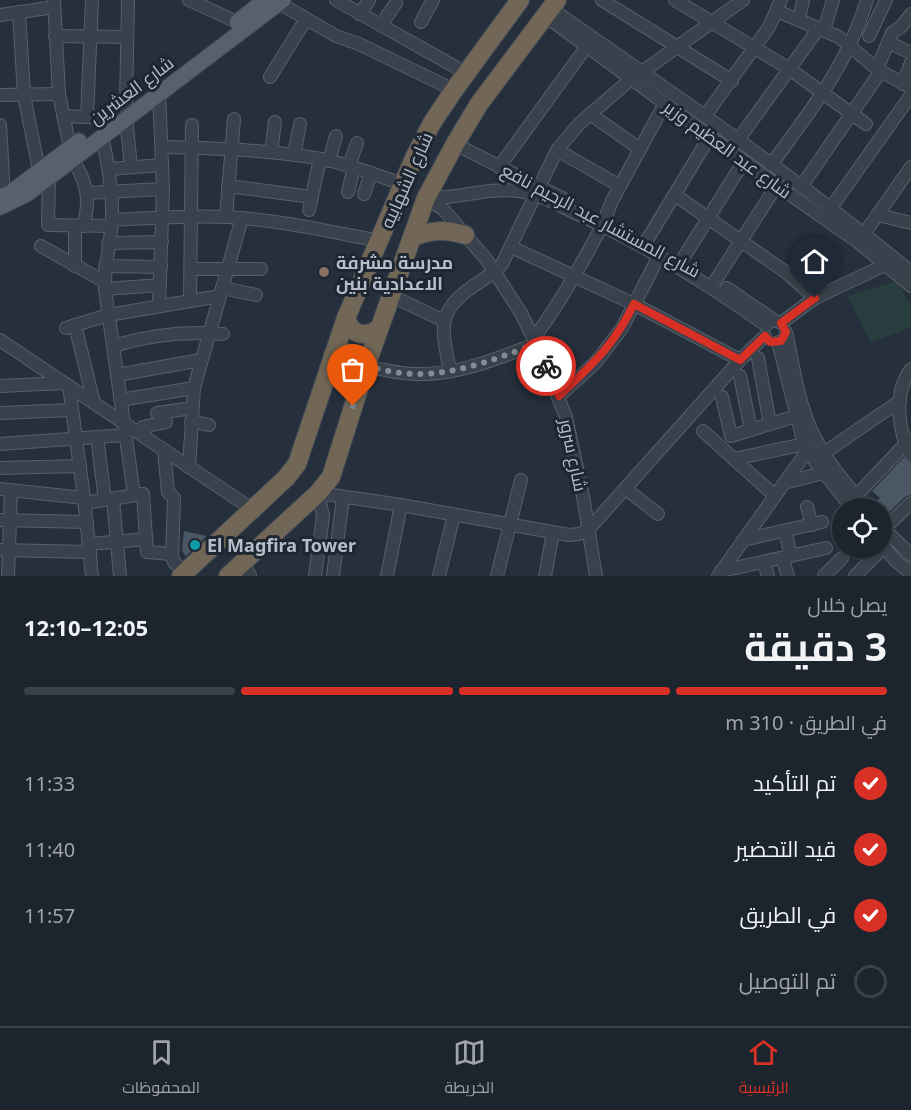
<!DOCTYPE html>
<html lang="ar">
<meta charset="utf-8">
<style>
body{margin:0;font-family:"Noto Sans",Cairo,sans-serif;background:#252c35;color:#f1f3f6;direction:rtl;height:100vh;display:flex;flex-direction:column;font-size:22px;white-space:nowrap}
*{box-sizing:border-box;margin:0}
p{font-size:20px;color:#a0a4aa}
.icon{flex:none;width:33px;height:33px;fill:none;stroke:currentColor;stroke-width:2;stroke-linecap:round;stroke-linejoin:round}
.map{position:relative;height:576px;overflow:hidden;direction:ltr}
.drawer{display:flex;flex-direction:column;background:#1c242d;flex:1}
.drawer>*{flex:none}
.buttons{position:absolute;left:832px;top:498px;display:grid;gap:12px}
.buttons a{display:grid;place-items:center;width:60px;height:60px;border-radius:50%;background:#1c242d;box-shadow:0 2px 4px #0004,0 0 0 2px #3a4149;font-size:30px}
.pin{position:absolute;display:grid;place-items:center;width:51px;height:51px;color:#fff;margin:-62px -26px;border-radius:50% 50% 50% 0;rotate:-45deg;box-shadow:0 0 6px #0007}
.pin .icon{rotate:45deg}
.courier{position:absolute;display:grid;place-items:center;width:60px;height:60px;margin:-30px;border:4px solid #d93025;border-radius:50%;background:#fff;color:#222;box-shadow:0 2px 8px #0007}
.overview em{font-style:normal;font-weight:700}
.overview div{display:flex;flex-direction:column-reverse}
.overview{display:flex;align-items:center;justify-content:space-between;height:102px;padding:0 24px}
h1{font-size:39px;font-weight:700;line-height:45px}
.bar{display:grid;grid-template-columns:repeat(4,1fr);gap:9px 6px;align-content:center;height:72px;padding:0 24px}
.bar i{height:8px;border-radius:4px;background:#3a4149}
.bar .active{background:#d93025}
.bar p{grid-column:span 4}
ol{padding:0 24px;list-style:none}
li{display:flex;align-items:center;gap:18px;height:66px}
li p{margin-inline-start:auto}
li .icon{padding:6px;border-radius:50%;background:#d93025;color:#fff;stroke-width:4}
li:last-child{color:#a0a4aa}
li i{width:33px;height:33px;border:3px solid #3a4149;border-radius:50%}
.tab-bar{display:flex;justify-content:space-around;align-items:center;height:84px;border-top:2px solid #3a4149;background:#1c242d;font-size:16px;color:#a0a4aa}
.tab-bar a{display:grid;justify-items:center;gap:3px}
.tab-bar .active{color:#d93025}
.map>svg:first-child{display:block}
.green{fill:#283e3e}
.building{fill:#4b5765}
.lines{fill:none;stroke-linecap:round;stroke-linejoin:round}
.minor-casing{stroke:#57606a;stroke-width:14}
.major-casing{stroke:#424b55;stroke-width:17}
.highway-casing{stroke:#444d57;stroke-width:20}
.minor{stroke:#39424c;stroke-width:12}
.major{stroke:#57616c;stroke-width:15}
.highway{stroke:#726656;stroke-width:18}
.done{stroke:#838c97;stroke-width:6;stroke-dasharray:0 10.8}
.route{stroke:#d93025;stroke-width:8}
.education-dot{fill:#8d6e63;stroke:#1e2731;stroke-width:2}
.culture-dot{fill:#0f9aa8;stroke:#1e2731;stroke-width:2}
.labels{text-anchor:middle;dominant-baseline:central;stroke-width:6;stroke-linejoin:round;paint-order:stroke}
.street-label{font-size:18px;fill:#b5bdc8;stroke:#1e2731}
.poi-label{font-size:18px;font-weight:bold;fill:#b5bdc8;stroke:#1e2731;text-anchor:start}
</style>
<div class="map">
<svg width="911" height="576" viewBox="0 0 911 576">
<rect width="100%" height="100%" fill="#25303c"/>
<polygon class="green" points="897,281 911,307 911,327 871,343 847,296"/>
<g class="building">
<polygon points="903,458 911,464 911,495 905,497 882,519 882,508 874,508 873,504 880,498 872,491"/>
<polygon points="184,531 207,536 186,556 182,551"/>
</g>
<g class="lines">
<defs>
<g id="minor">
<polyline points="54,0 59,94 70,148"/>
<polyline points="189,0 237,22"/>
<polyline points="336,0 466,73"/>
<polyline points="602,0 732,81"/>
<polyline points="675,0 788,68 866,124"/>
<polyline points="279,3 336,36 359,44 454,90"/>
<path d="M550,8C672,93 796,177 911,272"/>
<polyline points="777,11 839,37 877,69 911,88"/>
<polyline points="19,12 24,95 39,170"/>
<polyline points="360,14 369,0"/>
<polyline points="0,15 54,7"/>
<polyline points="544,15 771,181 858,242 911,286"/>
<polyline points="799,20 803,0"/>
<polyline points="421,22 433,0"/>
<polyline points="381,25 396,3"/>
<polyline points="824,30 833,0"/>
<polyline points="55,36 127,37"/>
<polyline points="869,36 886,0"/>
<polyline points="888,42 911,53"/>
<polyline points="877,69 892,33 902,26 911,14"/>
<polyline points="642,72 743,0"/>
<polyline points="270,77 306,19"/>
<polyline points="903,84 911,63"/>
<polyline points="159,92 163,189 159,305"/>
<polyline points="0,95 59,94"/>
<polyline points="126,107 128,0"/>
<polyline points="590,114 640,149"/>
<polyline points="63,116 110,118"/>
<polyline points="705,116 769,27 781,0"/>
<polyline points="87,117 92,0"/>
<polyline points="126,117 131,167"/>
<polyline points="0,125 4,195"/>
<path d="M102,136C108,163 113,191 112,219C111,243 104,265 105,289L134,495"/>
<polyline points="738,140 819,28"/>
<polyline points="455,144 564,199"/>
<path d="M162,147C217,148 273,150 327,160C353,166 377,175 402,184"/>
<polyline points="557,150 620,186"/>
<polyline points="271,152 275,122"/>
<polyline points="294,155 300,124"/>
<path d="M72,159C87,181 91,201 83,226"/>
<polyline points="329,161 336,136"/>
<path d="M771,165C811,110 847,66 867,0"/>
<polyline points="349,166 357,143"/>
<polyline points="499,167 587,46"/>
<polyline points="109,169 162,165"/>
<polyline points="49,177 48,225 111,226"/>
<polyline points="228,186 312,197"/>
<polyline points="801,187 881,71"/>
<polyline points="348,192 354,167"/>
<polyline points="87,193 163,189"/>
<polyline points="364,194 371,173"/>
<polyline points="675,195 787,273 815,298"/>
<polyline points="426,198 443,209 486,259 521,313 536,344 566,417 583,496 596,576"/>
<path d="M428,198C458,199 487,187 518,191C536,193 553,202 569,210C639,241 704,281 766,325"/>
<polyline points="830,209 911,95"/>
<polyline points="309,210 320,159"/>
<polyline points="878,215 911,223"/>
<polyline points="226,217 234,119"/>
<polyline points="605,219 612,201 665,103"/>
<path d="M112,220C150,218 189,215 228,217C279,220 328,231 379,241"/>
<polyline points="75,226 75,266"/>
<polyline points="864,234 911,167"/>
<polyline points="647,240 710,136"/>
<polyline points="108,243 162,242"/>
<polyline points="41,246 105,282"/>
<polyline points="511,247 634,304 740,360"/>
<polyline points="682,260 744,161"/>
<polyline points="105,266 161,267"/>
<polyline points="191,269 261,269"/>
<polyline points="715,281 777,185"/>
<polyline points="222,288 256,295"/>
<polyline points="727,288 775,321"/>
<polyline points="105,289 160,285"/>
<polyline points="392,296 444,321"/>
<polyline points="190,300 192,125"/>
<polyline points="781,323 815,298 887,264"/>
<polyline points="75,325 94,403"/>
<polyline points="66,328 108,315 220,296"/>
<path d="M786,332C793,365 798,401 812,432C825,460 847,485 866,508"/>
<path d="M534,338C560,303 581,265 602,226"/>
<polyline points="0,340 252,509"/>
<polyline points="778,342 804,444 816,463 852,508"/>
<path d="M113,346C149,335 185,331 223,334"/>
<polyline points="758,358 770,424"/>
<path d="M366,366C383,370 400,374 417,374C459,375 498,358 536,344"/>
<path d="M911,369C893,393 898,431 911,456"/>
<path d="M450,371C443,332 434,313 472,287C482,280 493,274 502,264L557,150L579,124L631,79"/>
<polyline points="117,375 201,360"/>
<polyline points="740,376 751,430"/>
<polyline points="0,386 64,383"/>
<polyline points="69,386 84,498 92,576"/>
<polyline points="559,396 596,362 622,328 659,256"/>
<polyline points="722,397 731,436 796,416"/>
<polyline points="120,400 194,388"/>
<polyline points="0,413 72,410"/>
<polyline points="157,413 192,408"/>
<polyline points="191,421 209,425"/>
<polyline points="703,431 775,496"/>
<polyline points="97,437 105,500"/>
<polyline points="146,438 143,427 166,422"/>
<polyline points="0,444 125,435"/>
<polyline points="164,450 168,492 174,498 172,557 174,562 184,573"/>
<polyline points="824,453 900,401"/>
<polyline points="734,459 804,444"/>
<polyline points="189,467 194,388 242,218"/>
<polyline points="0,468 80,466"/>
<polyline points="784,483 823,473"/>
<polyline points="0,489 84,498"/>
<polyline points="626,489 658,514"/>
<polyline points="856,496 909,440"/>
<polyline points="113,499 120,576"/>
<polyline points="85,503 143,494 147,552 172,554"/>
<polyline points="807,507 812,525"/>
<polyline points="0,520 87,522"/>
<polyline points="882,527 911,555"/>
<polyline points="884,529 911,503"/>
<polyline points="785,531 791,556"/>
<polyline points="743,540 822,522"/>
<polyline points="89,544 146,539"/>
<polyline points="882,545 897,562 911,573"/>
<polyline points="0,550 90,552"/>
<polyline points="782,558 788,576"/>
<polyline points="243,562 250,576"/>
<polyline points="764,562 768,576"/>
<polyline points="721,571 826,548"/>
<polyline points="8,576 11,490"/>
<polyline points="315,576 323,516 318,493 401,505 569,535 579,534 588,530 740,360 765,336"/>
<polyline points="333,576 343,497"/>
<polyline points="387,576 401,505"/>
<polyline points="439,576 454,515"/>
<polyline points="497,576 521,480"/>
<polyline points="545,576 553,533"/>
<polyline points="718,576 807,451 814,448"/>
<polyline points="824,576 842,558"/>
<polyline points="855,576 884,547"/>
</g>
<g id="major">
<polyline points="237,22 265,0"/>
<polyline points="0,197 10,193 79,141"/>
<polyline points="0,207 27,194 283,0"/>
</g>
<g id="highway">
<path d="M413,237C431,230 446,229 465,235"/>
<path d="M346,318C351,335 366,339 379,328"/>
<path d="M333,355C347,350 358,353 366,366"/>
<polyline points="181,576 286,478 297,464 346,318 415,156 432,123 454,90 520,0"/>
<polyline points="228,576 318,493 331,477 366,366 426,198 455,144 479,104 557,0"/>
</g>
</defs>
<use href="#minor" class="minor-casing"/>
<use href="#major" class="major-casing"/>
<use href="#highway" class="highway-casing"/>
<use href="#minor" class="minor"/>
<use href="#major" class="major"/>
<use href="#highway" class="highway"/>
</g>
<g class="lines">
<path class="done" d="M353,406L366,366C383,370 400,374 418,374C459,374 498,358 536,344L546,366"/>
<path class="route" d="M546,366L559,396C592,364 613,347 634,304L740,360L765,336L770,342L781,341L786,332L781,323L815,298"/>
</g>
<circle class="education-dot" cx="324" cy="272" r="6"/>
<circle class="culture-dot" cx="195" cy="545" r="6"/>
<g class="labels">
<g class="street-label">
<text transform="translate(131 90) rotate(-37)">شارع العشرين</text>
<text transform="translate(728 149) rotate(36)">شارع عبد العظيم وزير</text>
<text transform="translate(406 180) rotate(-66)">شارع الشهابيه</text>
<text transform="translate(601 220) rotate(28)">شارع المستشار عبد الرحيم نافع</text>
<text transform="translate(574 455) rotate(78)">شارع سرور</text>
</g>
<g class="poi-label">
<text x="336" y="262">مدرسة مشرفة<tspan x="336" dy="21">الاعدادية بنين</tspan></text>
<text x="207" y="545">El Magfira Tower</text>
</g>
</g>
</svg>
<div class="buttons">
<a><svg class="icon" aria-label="locate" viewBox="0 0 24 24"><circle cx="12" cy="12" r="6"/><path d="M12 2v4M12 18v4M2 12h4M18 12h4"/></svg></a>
</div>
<div class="pin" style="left:353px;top:406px;background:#ea580c"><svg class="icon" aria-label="bag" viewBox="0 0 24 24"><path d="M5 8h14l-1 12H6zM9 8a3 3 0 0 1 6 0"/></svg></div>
<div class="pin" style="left:815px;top:298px;background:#1f2937"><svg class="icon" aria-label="home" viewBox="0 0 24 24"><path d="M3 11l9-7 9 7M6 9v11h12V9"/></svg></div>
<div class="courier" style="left:546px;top:366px"><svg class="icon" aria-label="bike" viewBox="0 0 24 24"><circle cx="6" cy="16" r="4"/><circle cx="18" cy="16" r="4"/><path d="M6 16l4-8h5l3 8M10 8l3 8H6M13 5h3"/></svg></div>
</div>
<section class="drawer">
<div class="overview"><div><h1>3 دقيقة</h1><p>يصل خلال</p></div><em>12:05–12:10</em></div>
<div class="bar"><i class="active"></i><i class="active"></i><i class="active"></i><i></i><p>في الطريق · 310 m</p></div>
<ol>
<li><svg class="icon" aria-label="check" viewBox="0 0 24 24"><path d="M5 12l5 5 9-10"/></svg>تم التأكيد<p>11:33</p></li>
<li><svg class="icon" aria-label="check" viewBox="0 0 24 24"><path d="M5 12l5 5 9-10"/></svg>قيد التحضير<p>11:40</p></li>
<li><svg class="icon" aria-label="check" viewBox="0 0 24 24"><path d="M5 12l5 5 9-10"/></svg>في الطريق<p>11:57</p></li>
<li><i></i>تم التوصيل</li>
</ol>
</section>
<nav class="tab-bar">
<a class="active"><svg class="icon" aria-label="home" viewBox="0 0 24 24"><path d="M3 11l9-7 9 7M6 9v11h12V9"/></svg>الرئيسية</a>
<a><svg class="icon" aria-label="map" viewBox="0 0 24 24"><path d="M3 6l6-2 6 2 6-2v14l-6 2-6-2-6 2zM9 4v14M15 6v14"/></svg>الخريطة</a>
<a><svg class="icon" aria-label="saved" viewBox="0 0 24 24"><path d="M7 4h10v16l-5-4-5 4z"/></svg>المحفوظات</a>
</nav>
